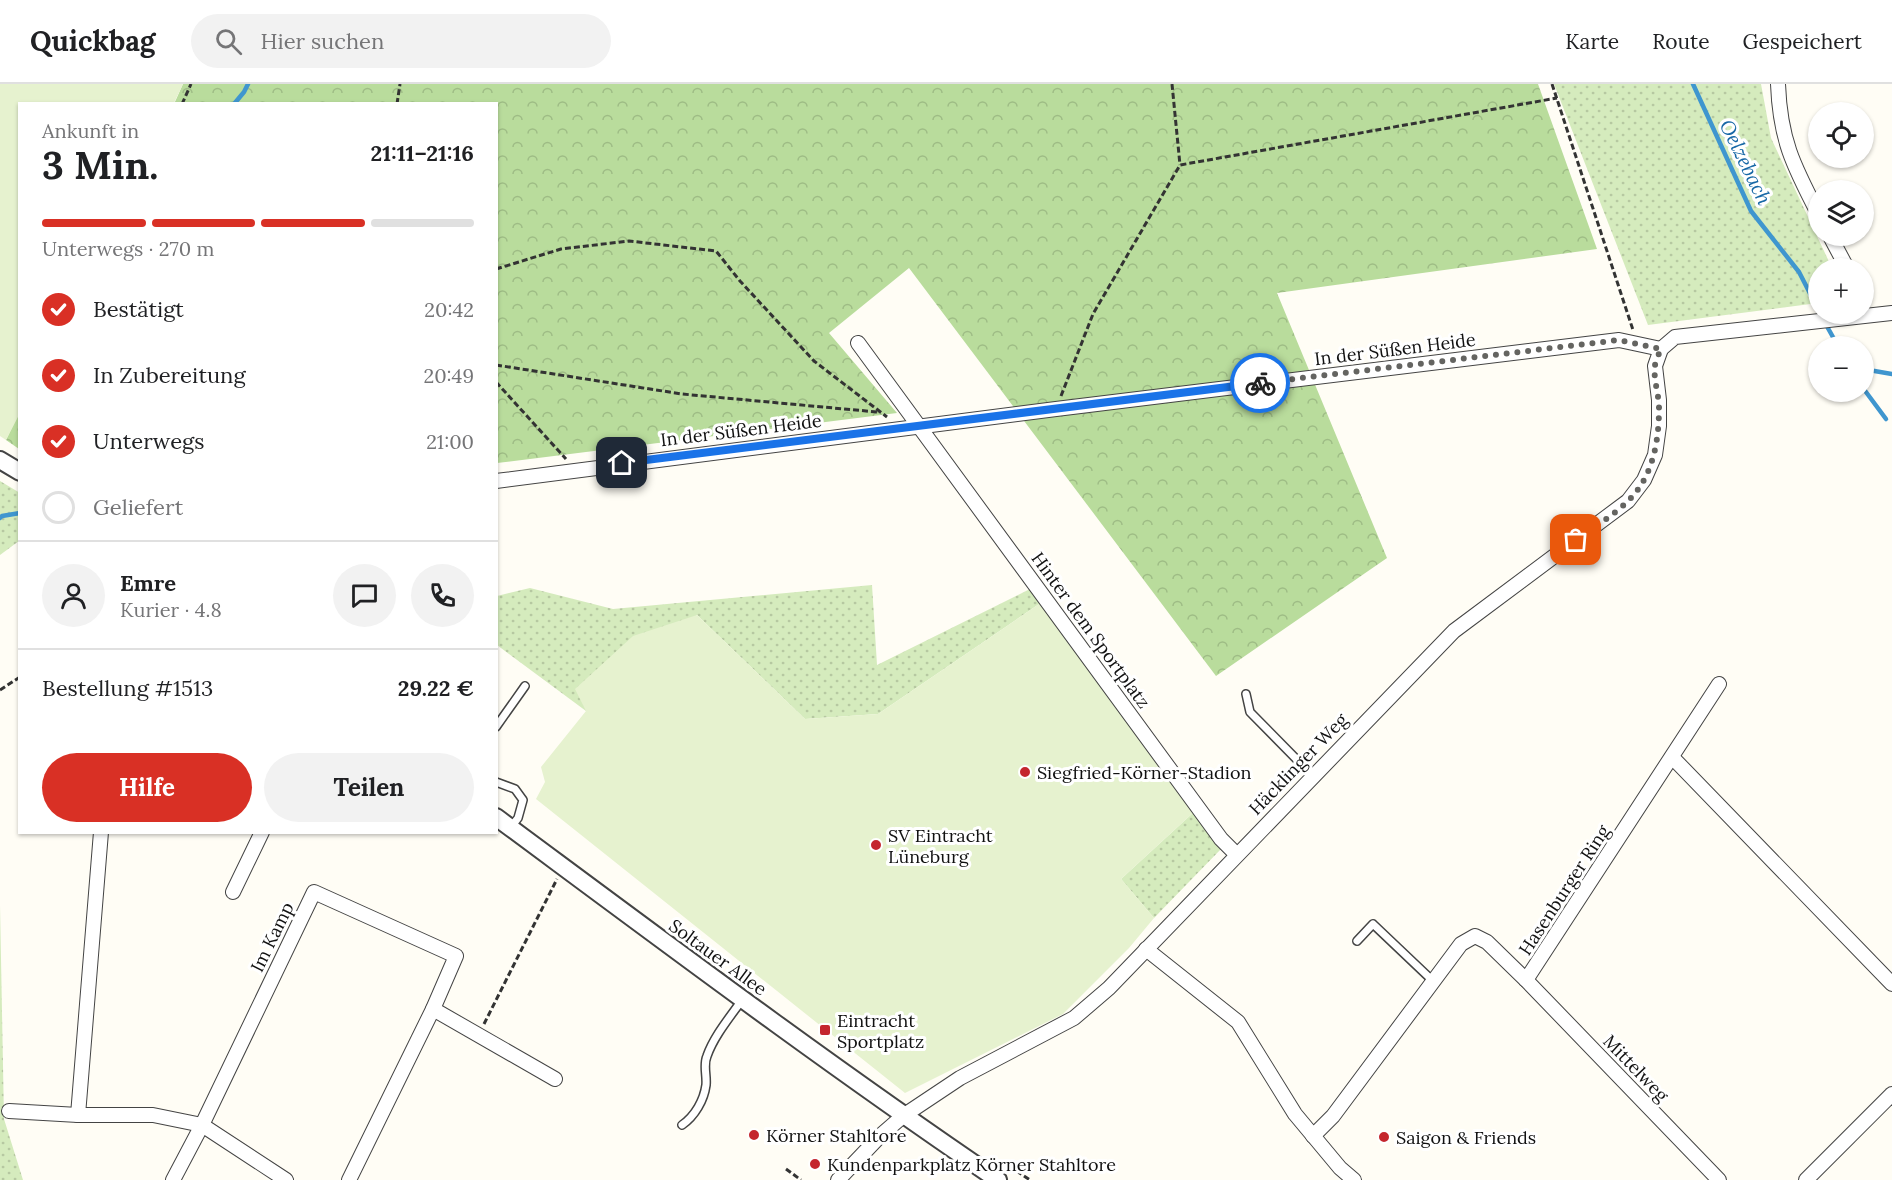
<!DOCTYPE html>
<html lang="de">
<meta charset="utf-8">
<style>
body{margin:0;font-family:Lora,serif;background:#f2f2f2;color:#202124;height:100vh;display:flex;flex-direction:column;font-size:22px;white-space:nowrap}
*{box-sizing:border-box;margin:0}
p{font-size:20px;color:#757577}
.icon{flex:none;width:33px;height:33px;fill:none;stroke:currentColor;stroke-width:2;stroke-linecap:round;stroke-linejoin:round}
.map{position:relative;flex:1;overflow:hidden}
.sheet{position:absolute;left:18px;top:18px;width:480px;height:732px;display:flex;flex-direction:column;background:#fff;border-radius:0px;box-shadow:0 2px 4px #0004}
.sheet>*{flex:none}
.tools{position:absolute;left:1808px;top:18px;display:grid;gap:12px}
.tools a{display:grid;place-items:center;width:66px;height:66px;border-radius:50%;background:#fff;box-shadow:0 2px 4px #0004;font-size:30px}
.pin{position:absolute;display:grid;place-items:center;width:51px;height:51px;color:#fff;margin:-26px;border-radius:12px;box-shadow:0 3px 9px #0006}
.courier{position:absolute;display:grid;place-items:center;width:60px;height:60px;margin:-30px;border:4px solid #1a73e8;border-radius:50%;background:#fff;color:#222;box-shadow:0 2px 8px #0007}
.summary em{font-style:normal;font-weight:700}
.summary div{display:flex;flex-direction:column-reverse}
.summary{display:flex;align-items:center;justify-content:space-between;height:102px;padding:0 24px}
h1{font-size:39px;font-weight:700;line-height:45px}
.bar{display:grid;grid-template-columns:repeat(4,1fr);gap:9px 6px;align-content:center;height:72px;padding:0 24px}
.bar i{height:8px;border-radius:4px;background:#e0e0e0}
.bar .current{background:#d93025}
.bar p{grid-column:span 4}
.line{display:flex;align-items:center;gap:15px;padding:0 24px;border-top:2px solid #e0e0e0}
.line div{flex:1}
.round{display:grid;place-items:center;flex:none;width:63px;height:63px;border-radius:32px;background:#f2f2f2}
ol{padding:0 24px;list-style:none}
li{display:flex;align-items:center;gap:18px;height:66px}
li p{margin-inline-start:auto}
li .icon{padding:6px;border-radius:50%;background:#d93025;color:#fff;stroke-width:4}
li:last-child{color:#757577}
li i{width:33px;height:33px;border:3px solid #e0e0e0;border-radius:50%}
.action{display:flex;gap:12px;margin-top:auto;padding:12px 24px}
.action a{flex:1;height:69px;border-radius:36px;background:#d93025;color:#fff;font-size:24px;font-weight:700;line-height:69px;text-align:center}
.action a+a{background:#f2f2f2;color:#202124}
header{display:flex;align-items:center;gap:36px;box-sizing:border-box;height:84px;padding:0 30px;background:#fff;border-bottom:2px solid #e0e0e0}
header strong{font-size:28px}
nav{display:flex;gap:33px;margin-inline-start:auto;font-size:21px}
.search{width:420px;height:54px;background:#f2f2f2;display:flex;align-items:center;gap:15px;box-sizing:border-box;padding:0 21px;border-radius:33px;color:#757577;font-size:22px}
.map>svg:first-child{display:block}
.grass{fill:url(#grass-dots)}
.forest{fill:url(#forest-crowns)}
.pitch{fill:#e6f2cf}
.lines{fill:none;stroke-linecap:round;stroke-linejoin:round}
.stream{stroke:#3f96cf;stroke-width:4.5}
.service-casing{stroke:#444;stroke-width:10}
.minor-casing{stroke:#444;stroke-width:16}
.tertiary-casing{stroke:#444;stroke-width:20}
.path{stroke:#333;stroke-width:3;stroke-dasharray:6 3;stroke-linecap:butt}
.service{stroke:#fff;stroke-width:7}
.minor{stroke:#fff;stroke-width:14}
.tertiary{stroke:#fff;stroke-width:16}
.done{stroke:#646461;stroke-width:6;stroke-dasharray:0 10.8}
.route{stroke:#1a73e8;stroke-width:8}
.poi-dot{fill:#c4262e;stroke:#fff;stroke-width:2}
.labels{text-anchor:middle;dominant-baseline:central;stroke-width:6;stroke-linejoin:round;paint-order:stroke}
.street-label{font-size:18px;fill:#111;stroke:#fff}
.poi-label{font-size:18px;fill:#111;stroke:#fff;text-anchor:start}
.water-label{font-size:20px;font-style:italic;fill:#1768a6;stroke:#fff}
</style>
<header>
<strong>Quickbag</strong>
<div class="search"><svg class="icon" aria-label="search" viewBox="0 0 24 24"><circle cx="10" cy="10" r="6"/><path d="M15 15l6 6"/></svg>Hier suchen</div>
<nav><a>Karte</a><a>Route</a><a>Gespeichert</a></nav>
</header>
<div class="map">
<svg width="1892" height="1096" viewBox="0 0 1892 1096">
<defs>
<pattern id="grass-dots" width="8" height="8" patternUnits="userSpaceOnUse" patternTransform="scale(1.5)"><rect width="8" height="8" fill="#d5ebbd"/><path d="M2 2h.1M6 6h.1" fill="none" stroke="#b6c8a1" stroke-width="1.8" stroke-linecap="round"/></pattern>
<pattern id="forest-crowns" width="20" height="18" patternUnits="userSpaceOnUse" patternTransform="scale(1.5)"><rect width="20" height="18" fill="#b9dc9c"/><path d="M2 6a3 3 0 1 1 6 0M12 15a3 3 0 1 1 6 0" fill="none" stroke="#9ebc85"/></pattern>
</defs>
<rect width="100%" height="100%" fill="#fffdf5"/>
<g class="grass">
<polygon points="1554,0 1761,0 1771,54 1832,184 1818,184 1818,219 1648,241"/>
<polygon points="0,397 20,409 19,457 0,471"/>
<polygon points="872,501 877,581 1032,504 1042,518 878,630 805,635 697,531 586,627 497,561 497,512 530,504 613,525"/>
<polygon points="1195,727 1222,764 1154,834 1121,795"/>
<polygon points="0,821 4,1035 23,1096 0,1096"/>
</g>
<g class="forest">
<polygon points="183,0 1538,0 1597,165 1277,209 1387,474 1216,592 909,184 829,249 897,329 497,379 496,20 174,20"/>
<polygon points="19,329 19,365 6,356"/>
</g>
<g class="pitch">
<polygon points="0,0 183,0 174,19 20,20 20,329 6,356 0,352"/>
<polygon points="1042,518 1195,727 1121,795 1154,834 1129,864 1063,930 905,1009 536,715 545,698 541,683 586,627 575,605 633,552 697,531 805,635 878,630"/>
</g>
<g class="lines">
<g class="stream">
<polyline points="1693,0 1751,127 1799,188 1818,225"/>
<polyline points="234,20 244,8 248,0"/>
<polyline points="1820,230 1838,262"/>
<polyline points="1863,285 1892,290"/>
<polyline points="1863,304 1886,335"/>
<polyline points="0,434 2,432 20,429"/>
</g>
<defs>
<g id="service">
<polyline points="1246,610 1250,628 1312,691"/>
<polyline points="496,643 525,602"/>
<polyline points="496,698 515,705 523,716 518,734 511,743"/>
<polyline points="1357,857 1373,840 1433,897"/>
<path d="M682,1041C695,1032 704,1016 706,1001C707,991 703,981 707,972C714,952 730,933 742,916"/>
</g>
<g id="minor">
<path d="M1778,0C1780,55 1793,81 1818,129"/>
<polyline points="1830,152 1847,184"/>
<polyline points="858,259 1221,755 1236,770"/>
<polyline points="496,397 1056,325 1619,256 1661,265"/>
<polyline points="1672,673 1892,900"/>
<polyline points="233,808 262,748"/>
<polyline points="1146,865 1238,938 1295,1030 1340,1084 1354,1096"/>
<polyline points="1526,896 1719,600"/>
<polyline points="433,925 555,995"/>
<polyline points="9,1027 78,1031 153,1031 202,1041 286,1096"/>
<polyline points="78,1031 101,748"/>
<polyline points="1313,1052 1333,1032 1461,860 1475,852 1487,858 1526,896 1719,1096"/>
<polyline points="173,1096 202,1041 314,808 456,872 433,925 349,1096"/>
<polyline points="838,1096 880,1052 903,1032 960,994 1074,934 1109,904 1454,547 1628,417 1644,396 1655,371 1659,342 1659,316 1655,282 1661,265 1675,253 1892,229"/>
<polyline points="1806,1096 1892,1010"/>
</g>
<g id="tertiary">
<polyline points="0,376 20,388"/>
<path d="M496,733C662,856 827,980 998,1096"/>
</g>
</defs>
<use href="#service" class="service-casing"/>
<use href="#minor" class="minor-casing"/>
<use href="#tertiary" class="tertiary-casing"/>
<g class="path">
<polyline points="1172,0 1180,81"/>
<polyline points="1552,0 1633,246"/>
<polyline points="182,20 191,0"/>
<polyline points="397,20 400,0"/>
<polyline points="496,185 561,165 629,157 716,167 740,197 814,277 887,333"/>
<polyline points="496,281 682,310 877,328"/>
<polyline points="496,298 566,375"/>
<polyline points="1061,312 1093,230 1180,81 1557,14"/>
<polyline points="0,606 20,593"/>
<polyline points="484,940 557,795"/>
<polyline points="1009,1082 1030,1096"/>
<polyline points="786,1085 801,1096"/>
</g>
<use href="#service" class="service"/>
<use href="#minor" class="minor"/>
<use href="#tertiary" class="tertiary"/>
</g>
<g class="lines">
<path class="done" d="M1260,299L1619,256L1661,265C1659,270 1655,277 1655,282C1653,295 1659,310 1659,324C1659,357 1653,393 1628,417C1613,432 1593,444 1576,456"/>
<polyline class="route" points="622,379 1260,299"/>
</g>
<g class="poi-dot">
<circle cx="1025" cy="688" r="6"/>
<circle cx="876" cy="761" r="6"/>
<rect x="819" y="940" width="12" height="12" rx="3"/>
<circle cx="754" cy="1051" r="6"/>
<circle cx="1384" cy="1053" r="6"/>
<circle cx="815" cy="1080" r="6"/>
</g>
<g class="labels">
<g class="street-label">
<text transform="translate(1395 265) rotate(-7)">In der Süßen Heide</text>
<text transform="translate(741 346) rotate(-7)">In der Süßen Heide</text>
<text transform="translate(1091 546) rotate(54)">Hinter dem Sportplatz</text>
<text transform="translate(1298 680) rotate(-46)">Häcklinger Weg</text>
<text transform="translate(1564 806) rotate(-57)">Hasenburger Ring</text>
<text transform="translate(272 853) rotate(-64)">Im Kamp</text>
<text transform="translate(718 873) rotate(36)">Soltauer Allee</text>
<text transform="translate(1636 984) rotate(46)">Mittelweg</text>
</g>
<g class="poi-label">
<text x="1037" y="688">Siegfried-Körner-Stadion</text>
<text x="888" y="751">SV Eintracht<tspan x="888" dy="21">Lüneburg</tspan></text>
<text x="837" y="936">Eintracht<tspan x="837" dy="21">Sportplatz</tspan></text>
<text x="766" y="1051">Körner Stahltore</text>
<text x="1396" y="1053">Saigon &amp; Friends</text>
<text x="827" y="1080">Kundenparkplatz Körner Stahltore</text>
</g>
<g class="water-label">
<text transform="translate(1746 78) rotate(64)">Oelzebach</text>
</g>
</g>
</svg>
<div class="tools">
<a><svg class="icon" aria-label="locate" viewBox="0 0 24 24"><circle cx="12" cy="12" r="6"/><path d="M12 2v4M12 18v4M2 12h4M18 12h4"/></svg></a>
<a><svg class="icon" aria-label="layers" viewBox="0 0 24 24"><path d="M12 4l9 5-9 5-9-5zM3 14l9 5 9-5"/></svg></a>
<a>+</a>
<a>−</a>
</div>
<div class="pin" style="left:1576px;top:456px;background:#ea580c"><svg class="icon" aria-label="bag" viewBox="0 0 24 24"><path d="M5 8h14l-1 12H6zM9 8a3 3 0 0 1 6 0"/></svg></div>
<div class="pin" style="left:622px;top:379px;background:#1f2937"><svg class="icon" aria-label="home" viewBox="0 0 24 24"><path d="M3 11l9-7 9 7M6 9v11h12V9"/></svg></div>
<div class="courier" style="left:1260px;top:299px"><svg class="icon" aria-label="bike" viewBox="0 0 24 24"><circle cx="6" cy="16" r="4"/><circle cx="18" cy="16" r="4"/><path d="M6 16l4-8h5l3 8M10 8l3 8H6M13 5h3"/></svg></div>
<section class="sheet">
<div class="summary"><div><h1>3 Min.</h1><p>Ankunft in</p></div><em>21:11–21:16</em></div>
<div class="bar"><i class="current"></i><i class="current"></i><i class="current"></i><i></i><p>Unterwegs · 270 m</p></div>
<ol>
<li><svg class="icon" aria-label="check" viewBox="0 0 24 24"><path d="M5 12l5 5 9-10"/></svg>Bestätigt<p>20:42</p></li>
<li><svg class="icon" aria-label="check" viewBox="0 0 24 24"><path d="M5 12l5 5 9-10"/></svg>In Zubereitung<p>20:49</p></li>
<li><svg class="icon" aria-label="check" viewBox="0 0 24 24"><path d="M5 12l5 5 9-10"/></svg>Unterwegs<p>21:00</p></li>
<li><i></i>Geliefert</li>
</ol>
<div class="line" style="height:108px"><a class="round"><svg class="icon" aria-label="person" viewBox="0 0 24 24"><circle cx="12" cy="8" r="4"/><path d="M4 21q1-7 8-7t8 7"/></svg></a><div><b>Emre</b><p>Kurier · 4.8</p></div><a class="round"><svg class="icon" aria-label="chat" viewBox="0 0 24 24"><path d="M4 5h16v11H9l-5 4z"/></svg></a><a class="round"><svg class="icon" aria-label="phone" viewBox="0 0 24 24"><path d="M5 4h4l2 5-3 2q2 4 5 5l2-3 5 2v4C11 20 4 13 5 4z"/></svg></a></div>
<div class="line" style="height:78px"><div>Bestellung #1513</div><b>29.22 €</b></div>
<div class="action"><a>Hilfe</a><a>Teilen</a></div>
</section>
</div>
